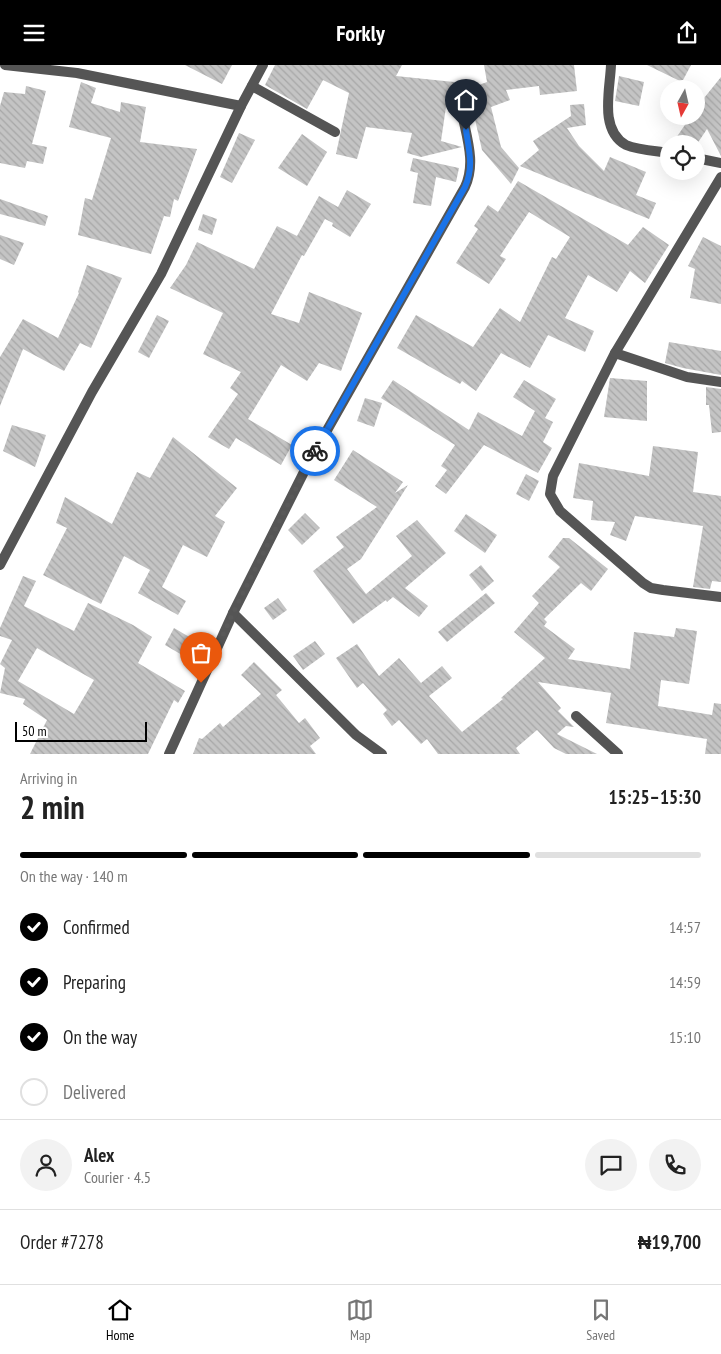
<!DOCTYPE html>
<meta charset="utf-8">
<style>
body{margin:0;font-family:"PT Sans Narrow",sans-serif;background:#f2f2f2;color:#222;height:100vh;display:flex;flex-direction:column;font-size:19px;white-space:nowrap}
*{box-sizing:border-box;margin:0}
p{font-size:16px;color:#767676}
.icon{flex:none;width:28px;height:28px;fill:none;stroke:currentColor;stroke-width:2;stroke-linecap:round;stroke-linejoin:round}
.map{position:relative;height:689px;overflow:hidden}
.details{display:flex;flex-direction:column;background:#fff;flex:1}
.details>*{flex:none}
.needle{width:32px;rotate:188deg}
.buttons{position:absolute;left:660px;top:15px;display:grid;gap:10px}
.buttons a{display:grid;place-items:center;width:45px;height:45px;border-radius:50%;background:#fff;box-shadow:0 5px 20px #0002;font-size:25px}
.scale{position:absolute;left:15px;bottom:12px;width:132px;box-sizing:border-box;padding-left:5px;border:2px solid #000;border-top:0;font-size:14px;line-height:18px;white-space:nowrap;color:#000;-webkit-text-stroke:4px #fff;paint-order:stroke}
.pin{position:absolute;display:grid;place-items:center;width:42px;height:42px;color:#fff;margin:-51px -21px;border-radius:50% 50% 50% 0;rotate:-45deg;box-shadow:0 0 5px #0007}
.pin .icon{rotate:45deg}
.courier{position:absolute;display:grid;place-items:center;width:50px;height:50px;margin:-25px;border:4px solid #1a73e8;border-radius:50%;background:#fff;color:#222;box-shadow:0 1px 6px #0007}
.summary em{font-style:normal;font-weight:700}
.summary div{display:flex;flex-direction:column-reverse}
.summary{display:flex;align-items:center;justify-content:space-between;height:85px;padding:0 20px}
h1{font-size:32px;font-weight:700;line-height:38px}
.bar{display:grid;grid-template-columns:repeat(4,1fr);gap:8px 5px;align-content:center;height:60px;padding:0 20px}
.bar i{height:6px;border-radius:4px;background:#e0e0e0}
.bar .current{background:#000}
.bar p{grid-column:span 4}
.line{display:flex;align-items:center;gap:12px;padding:0 20px;border-top:1px solid #e0e0e0}
.line div{flex:1}
.round{display:grid;place-items:center;flex:none;width:52px;height:52px;border-radius:26px;background:#f2f2f2}
ol{padding:0 20px;list-style:none}
li{display:flex;align-items:center;gap:15px;height:55px}
li p{margin-inline-start:auto}
li .icon{padding:5px;border-radius:50%;background:#000;color:#fff;stroke-width:4}
li:last-child{color:#767676}
li i{width:28px;height:28px;border:2px solid #e0e0e0;border-radius:50%}
header{display:flex;justify-content:space-between;align-items:center;height:65px;padding:0 20px;background:#000;color:#fff;font-size:22px;font-weight:700}
.tab-bar{display:flex;justify-content:space-around;align-items:center;height:70px;border-top:1px solid #e0e0e0;background:#fff;font-size:14px;color:#767676}
.tab-bar a{display:grid;justify-items:center;gap:2px}
.tab-bar .current{color:#000}
.map>svg:first-child{display:block}
.building{fill:url(#building-back-hatch);fill-rule:evenodd}
.lines{fill:none;stroke-linecap:round;stroke-linejoin:round}
.minor{stroke:#555;stroke-width:10}
.done{stroke:#595959;stroke-width:5;stroke-dasharray:0 9}
.route{stroke:#1a73e8;stroke-width:6}
</style>
<header><svg class="icon" aria-label="menu" viewBox="0 0 24 24"><path d="M4 6h16M4 12h16M4 18h16"/></svg>Forkly<svg class="icon" aria-label="share" viewBox="0 0 24 24"><path d="M12 15V3M7 8l5-5 5 5M5 13v7h14v-7"/></svg></header>
<div class="map">
<svg width="721" height="689" viewBox="0 0 721 689">
<defs>
<pattern id="building-back-hatch" width="6" height="6" patternUnits="userSpaceOnUse" patternTransform="scale(1.25)"><rect width="6" height="6" fill="#c4c4c4"/><path d="M-1 5l2 2M0 0l6 6M5-1l2 2" fill="none" stroke="#a7a7a7"/></pattern>
</defs>
<rect width="100%" height="100%" fill="#fff"/>
<g class="building">
<polygon points="185,0 232,0 222,19"/>
<polygon points="275,0 402,0 396,11 454,17 453,29 465,25 461,41 446,42 441,76 462,82 421,92 407,88 412,68 366,62 357,94 336,89 349,28 323,15 307,44 265,20"/>
<polygon points="484,0 574,0 577,26 540,30 539,21 506,25 510,35 491,42 501,82 519,103 511,119 482,85 468,24 487,17"/>
<polygon points="647,0 691,0 682,17"/>
<polygon points="619,11 644,17 639,41 615,36"/>
<polygon points="721,12 721,91 707,64 697,79 684,79 676,73 691,51 696,51 696,43"/>
<polygon points="81,17 96,23 91,38 120,47 121,37 146,42 140,77 197,84 178,136 174,134 170,152 164,151 151,189 78,170 85,133 92,135 111,73 69,62"/>
<polygon points="26,21 46,26 32,79 47,82 43,99 27,96 25,103 0,98 0,41 4,27 25,29"/>
<polygon points="584,39 586,60 567,63 579,81 604,106 610,92 646,107 636,130 656,138 649,154 520,101 539,85 533,76 571,51 570,40"/>
<polygon points="239,68 255,75 232,118 220,112"/>
<polygon points="302,69 327,87 307,121 278,103"/>
<polygon points="413,93 459,103 456,117 436,112 431,141 413,138 418,108 410,106"/>
<polygon points="518,116 628,180 643,162 669,180 645,218 630,206 617,227 588,210 565,253 594,266 585,287 548,270 530,303 501,288 476,326 462,316 460,319 397,283 416,250 473,282 500,243 520,257 552,192 556,194 570,172 529,147 500,191 506,194 489,219 456,198 478,164 474,161 488,140 498,147"/>
<polygon points="347,125 371,139 350,172 332,161 333,158 325,154 304,191 302,190 271,249 299,258 309,227 362,248 341,306 319,298 307,316 281,300 248,354 292,380 281,400 236,373 229,384 208,372 238,329 230,323 241,307 203,289 223,248 170,223 186,200 197,177 254,204 277,161 297,171 319,131 338,142"/>
<polygon points="0,134 48,151 45,161 0,149"/>
<polygon points="203,149 217,154 212,170 198,165"/>
<polygon points="0,170 24,178 14,200 0,194"/>
<polygon points="703,172 721,181 721,239 690,233 695,204 688,201"/>
<polygon points="87,200 122,213 91,283 80,278 64,306 23,284 0,341 0,292 23,254 58,273 79,228 78,227"/>
<polygon points="157,250 169,256 149,293 138,287"/>
<polygon points="669,277 721,286 721,310 683,303 665,298"/>
<polygon points="610,313 647,316 647,356 604,352"/>
<polygon points="393,315 469,365 478,347 522,371 535,346 513,332 524,315 556,334 545,353 553,357 543,377 552,383 538,408 484,380 446,429 435,421 447,405 441,401 455,380 381,333"/>
<polygon points="706,322 721,324 721,367 712,368 709,340 706,340"/>
<polygon points="365,333 382,338 374,362 357,356"/>
<polygon points="12,360 46,370 35,402 3,386"/>
<polygon points="173,372 237,423 215,451 225,457 207,492 183,480 162,522 186,536 178,550 138,528 150,505 124,491 101,539 43,510 67,463 56,458 65,432 112,459 137,407 150,413"/>
<polygon points="653,381 698,387 693,427 721,431 721,517 712,516 710,524 693,522 703,461 635,451 626,476 610,470 615,457 591,455 593,436 573,433 579,398 649,411"/>
<polygon points="353,385 403,417 395,428 408,420 361,494 347,504 366,529 412,491 396,471 417,455 446,488 405,523 428,541 419,552 393,532 387,537 386,535 353,559 313,506 344,482 336,472 377,442 334,415"/>
<polygon points="526,409 539,416 529,436 516,429"/>
<polygon points="305,448 320,463 302,480 288,465"/>
<polygon points="466,449 497,470 485,488 454,466"/>
<polygon points="563,473 569,473 608,504 591,526 581,518 544,554 547,557 544,561 575,584 568,594 630,604 634,567 674,572 676,563 697,566 689,619 661,615 658,641 712,650 714,638 721,639 721,689 705,689 707,674 606,658 611,628 538,617 561,643 558,646 574,662 566,661 557,669 597,689 566,689 554,683 537,665 516,683 520,689 438,689 427,674 421,679 399,655 392,661 383,649 387,645 363,618 357,623 336,593 357,579 379,611 399,593 421,618 442,601 452,613 429,631 462,667 503,634 501,633 545,593 514,567 539,538 532,531 560,502 548,492"/>
<polygon points="481,500 494,516 482,526 469,510"/>
<path d="M23,511L36,516L24,541L74,566L88,538L133,560L152,572L138,598L185,626L178,638L174,635L148,689H30L47,655L23,639L25,634L0,628L5,603L0,599L12,575L0,571V563ZM37,583L94,615L74,649L18,616Z"/>
<polygon points="486,528 495,538 447,577 438,567"/>
<polygon points="278,533 287,545 273,555 264,543"/>
<polygon points="174,563 203,580 194,597 165,580"/>
<polygon points="315,576 325,589 303,605 293,591"/>
<polygon points="254,597 282,625 276,630 299,658 305,653 320,673 310,681 316,689 193,689 199,673 202,674 220,658 223,662 261,629 241,610"/>
</g>
<g class="lines">
<g class="minor">
<polyline points="5,0 77,8 241,41"/>
<path d="M611,0C610,25 599,65 626,80C638,85 656,86 669,88"/>
<polyline points="252,21 335,67"/>
<polyline points="696,93 721,98"/>
<polyline points="721,112 615,288 553,411 550,429 560,446 643,518 651,523 663,525 721,532"/>
<polyline points="615,288 687,312 721,317"/>
<polyline points="0,500 92,327 161,209 241,41 263,0"/>
<polyline points="233,548 356,670 382,689"/>
<polyline points="576,651 618,689"/>
<path d="M169,689L233,548L309,397L465,122C476,98 467,74 462,48"/>
</g>
</g>
<g class="lines">
<polyline class="done" points="201,618 233,548 315,386"/>
<path class="route" d="M315,386L465,122C474,102 469,86 466,65"/>
</g>
</svg>
<div class="buttons">
<a><svg class="needle" viewBox="-14 -14 28 28"><path d="M0-13l5 13h-10z" fill="#e53935"/><path d="M0 13l5-13h-10z" fill="#767676"/></svg></a>
<a><svg class="icon" aria-label="locate" viewBox="0 0 24 24"><circle cx="12" cy="12" r="6"/><path d="M12 2v4M12 18v4M2 12h4M18 12h4"/></svg></a>
</div>
<div class="scale">50 m</div>
<div class="pin" style="left:201px;top:618px;background:#ea580c"><svg class="icon" aria-label="bag" viewBox="0 0 24 24"><path d="M5 8h14l-1 12H6zM9 8a3 3 0 0 1 6 0"/></svg></div>
<div class="pin" style="left:466px;top:65px;background:#1f2937"><svg class="icon" aria-label="home" viewBox="0 0 24 24"><path d="M3 11l9-7 9 7M6 9v11h12V9"/></svg></div>
<div class="courier" style="left:315px;top:386px"><svg class="icon" aria-label="bike" viewBox="0 0 24 24"><circle cx="6" cy="16" r="4"/><circle cx="18" cy="16" r="4"/><path d="M6 16l4-8h5l3 8M10 8l3 8H6M13 5h3"/></svg></div>
</div>
<section class="details">
<div class="summary"><div><h1>2 min</h1><p>Arriving in</p></div><em>15:25–15:30</em></div>
<div class="bar"><i class="current"></i><i class="current"></i><i class="current"></i><i></i><p>On the way · 140 m</p></div>
<ol>
<li><svg class="icon" aria-label="check" viewBox="0 0 24 24"><path d="M5 12l5 5 9-10"/></svg>Confirmed<p>14:57</p></li>
<li><svg class="icon" aria-label="check" viewBox="0 0 24 24"><path d="M5 12l5 5 9-10"/></svg>Preparing<p>14:59</p></li>
<li><svg class="icon" aria-label="check" viewBox="0 0 24 24"><path d="M5 12l5 5 9-10"/></svg>On the way<p>15:10</p></li>
<li><i></i>Delivered</li>
</ol>
<div class="line" style="height:90px"><a class="round"><svg class="icon" aria-label="person" viewBox="0 0 24 24"><circle cx="12" cy="8" r="4"/><path d="M4 21q1-7 8-7t8 7"/></svg></a><div><b>Alex</b><p>Courier · 4.5</p></div><a class="round"><svg class="icon" aria-label="chat" viewBox="0 0 24 24"><path d="M4 5h16v11H9l-5 4z"/></svg></a><a class="round"><svg class="icon" aria-label="phone" viewBox="0 0 24 24"><path d="M5 4h4l2 5-3 2q2 4 5 5l2-3 5 2v4C11 20 4 13 5 4z"/></svg></a></div>
<div class="line" style="height:65px"><div>Order #7278</div><b>₦19,700</b></div>
</section>
<nav class="tab-bar">
<a class="current"><svg class="icon" aria-label="home" viewBox="0 0 24 24"><path d="M3 11l9-7 9 7M6 9v11h12V9"/></svg>Home</a>
<a><svg class="icon" aria-label="map" viewBox="0 0 24 24"><path d="M3 6l6-2 6 2 6-2v14l-6 2-6-2-6 2zM9 4v14M15 6v14"/></svg>Map</a>
<a><svg class="icon" aria-label="saved" viewBox="0 0 24 24"><path d="M7 4h10v16l-5-4-5 4z"/></svg>Saved</a>
</nav>
